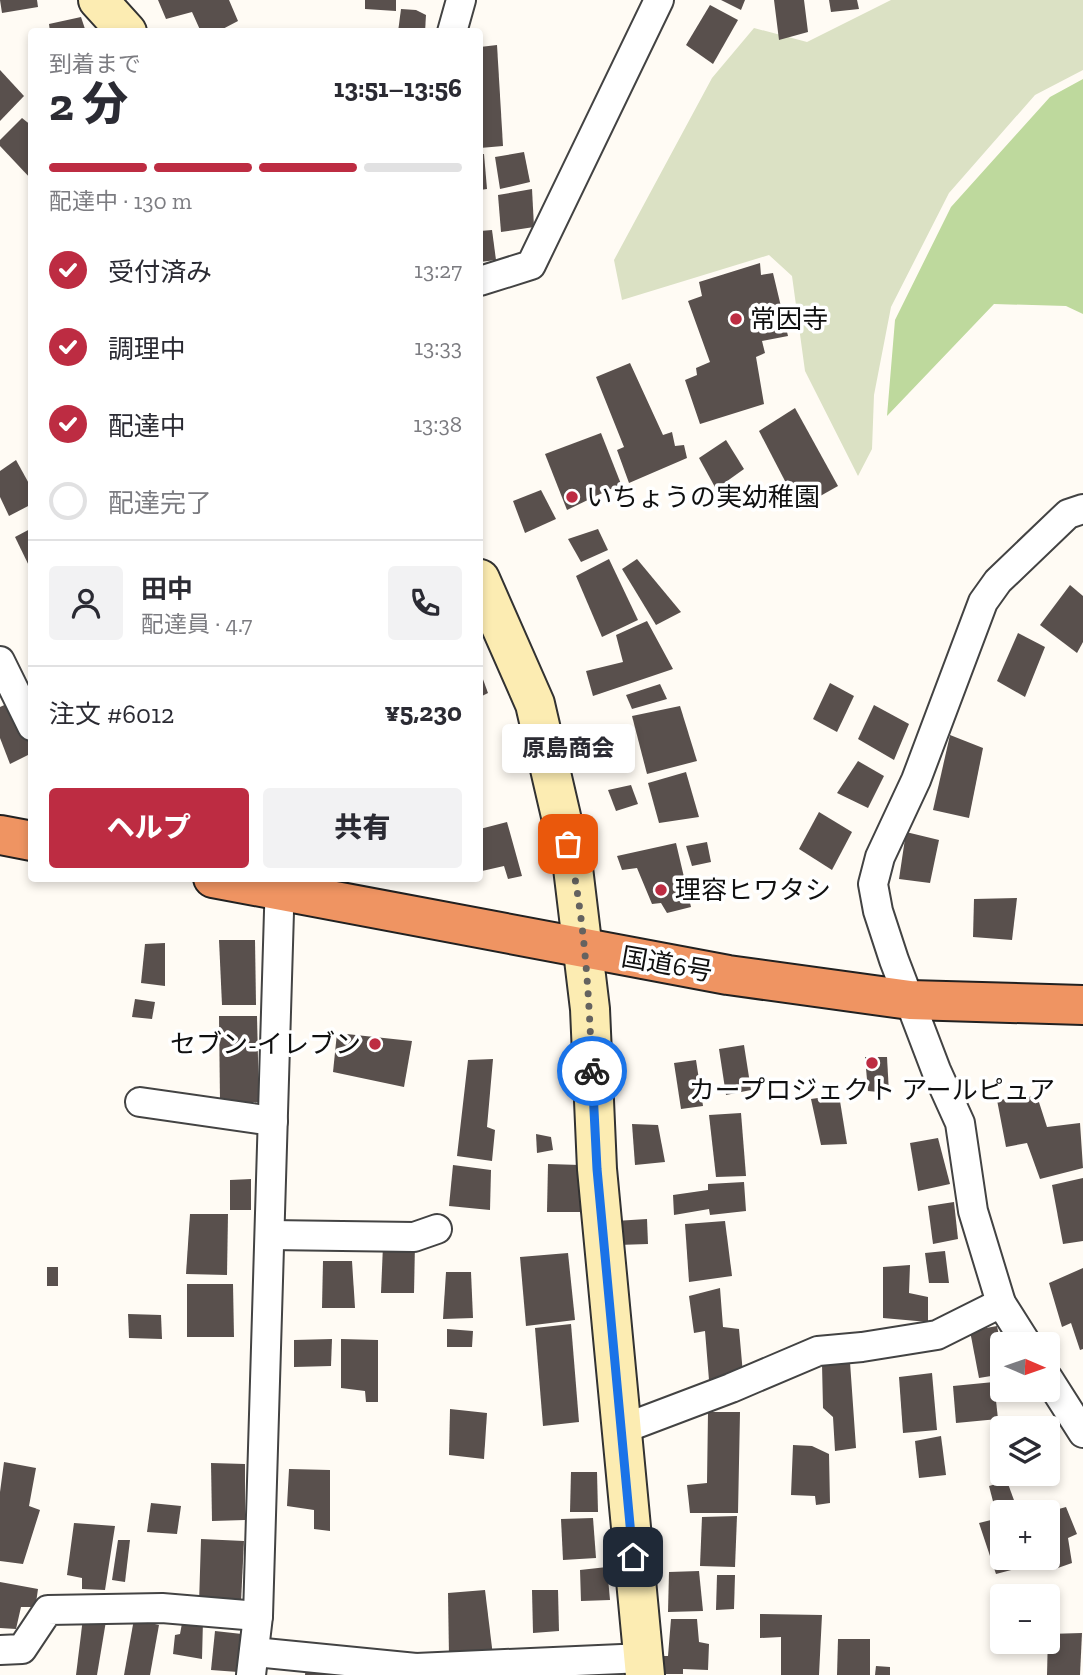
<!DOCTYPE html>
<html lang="ja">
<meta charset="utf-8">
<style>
body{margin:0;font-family:"Zilla Slab","Noto Sans JP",serif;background:#f2f2f3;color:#2b2b33;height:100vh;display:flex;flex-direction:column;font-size:26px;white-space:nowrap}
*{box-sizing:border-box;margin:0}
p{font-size:23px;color:#7c7c81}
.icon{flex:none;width:38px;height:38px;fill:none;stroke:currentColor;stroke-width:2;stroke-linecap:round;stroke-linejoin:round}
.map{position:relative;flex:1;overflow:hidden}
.drawer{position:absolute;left:28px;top:28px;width:455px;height:854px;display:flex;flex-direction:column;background:#fff;border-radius:7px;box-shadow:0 4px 10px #0003}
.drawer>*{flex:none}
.needle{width:46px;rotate:92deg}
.tools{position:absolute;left:990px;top:1332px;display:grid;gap:14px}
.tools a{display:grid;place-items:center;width:70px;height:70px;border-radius:7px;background:#fff;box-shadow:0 4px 10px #0003;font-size:35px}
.pin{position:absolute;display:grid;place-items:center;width:60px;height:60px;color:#fff;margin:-30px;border-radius:14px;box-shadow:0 4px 10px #0006}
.courier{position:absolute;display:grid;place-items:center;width:70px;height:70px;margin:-35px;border:5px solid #1a73e8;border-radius:50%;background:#fff;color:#222;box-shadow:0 2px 9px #0007}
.bubble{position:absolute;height:49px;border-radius:7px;background:#fff;box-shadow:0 4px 10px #0003;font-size:23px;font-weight:800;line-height:49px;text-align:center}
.headline em{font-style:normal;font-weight:800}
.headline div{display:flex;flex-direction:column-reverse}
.headline{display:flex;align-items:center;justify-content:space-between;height:119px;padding:0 21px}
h1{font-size:46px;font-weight:800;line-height:52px}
.bar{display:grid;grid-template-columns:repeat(4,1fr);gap:10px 7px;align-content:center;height:84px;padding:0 21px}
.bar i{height:9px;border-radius:5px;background:#e1e1e2}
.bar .selected{background:#bd2c42}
.bar p{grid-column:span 4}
.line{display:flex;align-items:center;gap:18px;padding:0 21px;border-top:2px solid #e1e1e2}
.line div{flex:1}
.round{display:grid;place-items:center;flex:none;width:74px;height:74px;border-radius:7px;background:#f2f2f3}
ol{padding:0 21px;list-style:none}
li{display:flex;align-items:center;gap:21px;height:77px}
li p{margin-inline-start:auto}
li .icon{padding:7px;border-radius:50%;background:#bd2c42;color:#fff;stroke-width:4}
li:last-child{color:#7c7c81}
li i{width:38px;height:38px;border:4px solid #e1e1e2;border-radius:50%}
.cta{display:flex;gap:14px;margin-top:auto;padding:14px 21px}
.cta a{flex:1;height:80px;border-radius:7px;background:#bd2c42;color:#fff;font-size:28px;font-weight:800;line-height:80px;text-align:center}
.cta a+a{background:#f2f2f3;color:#2b2b33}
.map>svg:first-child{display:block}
.forest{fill:#bed99d}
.cemetery{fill:#dbe1c4}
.building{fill:#59504d}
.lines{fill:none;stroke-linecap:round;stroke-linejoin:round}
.street-casing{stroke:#434343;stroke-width:32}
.secondary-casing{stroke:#323232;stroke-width:42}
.highway-casing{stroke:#212121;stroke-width:42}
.street{stroke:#fff;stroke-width:28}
.secondary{stroke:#fcecb2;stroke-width:38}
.highway{stroke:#ef9462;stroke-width:38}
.done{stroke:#646260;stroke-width:7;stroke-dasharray:0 12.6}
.route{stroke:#1a73e8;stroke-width:9}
.poi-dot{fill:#bd2c42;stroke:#fff;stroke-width:2.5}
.labels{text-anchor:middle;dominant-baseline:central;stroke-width:7;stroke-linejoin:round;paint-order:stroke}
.poi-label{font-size:26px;fill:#101010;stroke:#fff;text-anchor:start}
.street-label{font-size:26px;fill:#101010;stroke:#fff}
</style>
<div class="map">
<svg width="1083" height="1675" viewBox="0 0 1083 1675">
<rect width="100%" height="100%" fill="#fffbf4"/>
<polygon class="forest" points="1083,79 1083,314 1066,306 994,304 887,416 895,320 951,207 1050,97"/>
<polygon class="cemetery" points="891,0 1083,0 1083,70 1035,95 949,193 891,307 874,395 872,449 858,476 805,371 792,276 769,255 622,300 614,260 712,78 754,28 807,42"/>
<g class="building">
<polygon points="0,0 37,0 38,7 2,13"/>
<polygon points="158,0 229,0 238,21 217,32 201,32 192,12 166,19"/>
<polygon points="365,0 396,0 396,11 365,9"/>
<polygon points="721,0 745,0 741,10"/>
<polygon points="774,0 804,0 808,32 779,40"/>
<polygon points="829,0 857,0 859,9 831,12"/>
<polygon points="710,5 738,20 713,64 686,45"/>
<polygon points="401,9 416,10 426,15 425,32 398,32"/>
<polygon points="81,17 86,32 50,32 49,24"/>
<polygon points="497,45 503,146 480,148 480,47"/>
<polygon points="0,70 24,96 0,121"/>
<polygon points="22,118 32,126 32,180 0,146 0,140"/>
<polygon points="524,152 530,182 500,189 495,157"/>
<polygon points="480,154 484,154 487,189 480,190"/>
<polygon points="532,189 534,227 501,232 498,195"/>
<polygon points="492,230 496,260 480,262 480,231"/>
<polygon points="760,263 761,275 773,273 788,336 762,341 765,353 756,357 764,404 700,424 685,380 697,375 696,368 710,362 688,301 702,296 699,282"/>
<polygon points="630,363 663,435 672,432 675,446 684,445 687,458 629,483 617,450 624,447 596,377"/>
<polygon points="795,408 838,486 799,508 759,431"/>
<polygon points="601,433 621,484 567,510 545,454"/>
<polygon points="726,440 744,469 716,489 699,458"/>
<polygon points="16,460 32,489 32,504 9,516 0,497 0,471"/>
<polygon points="541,490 556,519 525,533 513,501"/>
<polygon points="32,528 32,572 15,537"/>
<polygon points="598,529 608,550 581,562 568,539"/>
<polygon points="609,559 638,620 602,637 576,576"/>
<polygon points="637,559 681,612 656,625 622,569"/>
<polygon points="1070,585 1083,596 1083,642 1077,653 1040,625"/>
<polygon points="647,621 673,669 593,696 586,671 623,662 616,635"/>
<polygon points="1018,633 1045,647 1025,697 997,681"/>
<polygon points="480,671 488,693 480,697"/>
<polygon points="830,683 854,696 837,732 813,719"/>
<polygon points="660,684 667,699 632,709 626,695"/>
<polygon points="11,702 32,743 32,753 10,764 0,738 0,707"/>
<polygon points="874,705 909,724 894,760 858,739"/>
<polygon points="680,706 697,761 647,774 632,716"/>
<polygon points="950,735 983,748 969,818 933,810"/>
<polygon points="858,761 884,776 868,808 837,793"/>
<polygon points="686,772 699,817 659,823 648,783"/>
<polygon points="631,785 638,804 616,811 608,790"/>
<polygon points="819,812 852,832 832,870 799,849"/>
<polygon points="507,822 522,876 508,879 504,866 482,871 480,861 480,829"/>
<polygon points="906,832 939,840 930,883 899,879"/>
<polygon points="707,842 711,862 692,866 686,846"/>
<polygon points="676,843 691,907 667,913 661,903 652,904 637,868 622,870 617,856"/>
<polygon points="1017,898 1012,940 973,937 974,899"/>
<polygon points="219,940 255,940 256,1005 222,1005"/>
<polygon points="165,943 165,986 141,983 145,944"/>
<polygon points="135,999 155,1002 152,1019 132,1017"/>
<polygon points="219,1016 257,1016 259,1102 220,1102"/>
<polygon points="337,1033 412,1041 404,1087 333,1072"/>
<polygon points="744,1045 751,1090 726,1095 719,1049"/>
<polygon points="865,1057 887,1057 889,1093 868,1091"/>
<polygon points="493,1059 487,1127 495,1130 492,1161 457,1156 468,1060"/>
<polygon points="696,1060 703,1106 681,1109 674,1063"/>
<polygon points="839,1095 847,1144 821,1145 811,1099"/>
<polygon points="1037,1096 1047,1127 1080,1123 1083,1168 1040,1179 1027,1143 1006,1147 997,1100"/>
<polygon points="741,1113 746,1176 716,1177 709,1115"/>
<polygon points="632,1124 658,1125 665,1162 635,1165"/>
<polygon points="536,1134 551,1137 553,1150 537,1153"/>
<polygon points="938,1138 950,1184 918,1191 910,1143"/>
<polygon points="548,1164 580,1165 580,1212 547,1212"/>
<polygon points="453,1165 491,1170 490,1210 449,1206"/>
<polygon points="1083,1178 1083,1241 1063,1244 1052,1185"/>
<polygon points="251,1179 251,1210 230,1210 230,1180"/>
<polygon points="744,1182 746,1211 710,1215 709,1209 674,1215 673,1195 708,1190 708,1184"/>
<polygon points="954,1202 958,1239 933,1244 928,1206"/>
<polygon points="190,1214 228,1214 227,1275 186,1274"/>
<polygon points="647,1219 648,1244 618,1245 615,1221"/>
<polygon points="725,1221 732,1276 689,1282 685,1224"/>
<polygon points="415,1244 414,1293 381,1293 383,1245"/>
<polygon points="945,1251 949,1283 929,1283 925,1253"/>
<polygon points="568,1253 575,1320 526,1326 520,1257"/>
<polygon points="323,1261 352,1261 355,1308 322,1308"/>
<polygon points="910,1265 909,1293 928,1297 928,1322 883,1318 883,1267"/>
<rect x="47" y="1267" width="11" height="19"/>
<polygon points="1083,1268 1083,1349 1080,1350 1071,1323 1062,1327 1049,1283"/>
<polygon points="446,1272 471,1272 473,1318 443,1319"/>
<polygon points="187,1284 233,1284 234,1337 187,1337"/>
<polygon points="720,1288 723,1327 739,1329 743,1374 709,1380 705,1331 694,1333 689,1296"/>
<polygon points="128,1314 161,1315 162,1339 129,1338"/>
<polygon points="571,1324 579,1422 543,1426 535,1328"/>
<polygon points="997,1326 1003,1356 1003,1374 979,1378 970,1331"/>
<polygon points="447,1329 473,1331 472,1347 447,1347"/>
<polygon points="332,1339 331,1366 294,1367 294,1340"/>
<polygon points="341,1339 378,1340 378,1402 366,1402 365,1391 341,1388"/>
<polygon points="850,1362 856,1448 835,1451 833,1417 823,1408 822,1364"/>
<polygon points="932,1373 937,1430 903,1433 899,1377"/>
<polygon points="994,1382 998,1419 956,1423 953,1386"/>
<polygon points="450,1409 487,1413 484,1459 449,1455"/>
<polygon points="708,1412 740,1412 738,1513 690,1513 687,1485 707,1483"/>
<polygon points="1049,1423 1057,1477 1023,1480 1022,1474 1048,1474 1048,1428 1020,1426"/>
<polygon points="941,1436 946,1475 919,1478 915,1441"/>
<polygon points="793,1445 812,1446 829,1454 830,1503 816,1505 815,1496 791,1495"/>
<polygon points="4,1462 36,1468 29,1506 40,1510 23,1564 0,1561 0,1492"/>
<polygon points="211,1463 245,1464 245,1520 212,1521"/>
<polygon points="289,1469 330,1470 330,1531 314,1529 314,1510 287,1506"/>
<polygon points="571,1472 597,1472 598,1512 570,1512"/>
<polygon points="1007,1481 1015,1503 995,1509 989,1486"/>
<polygon points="151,1503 181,1506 177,1534 147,1532"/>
<polygon points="1066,1507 1077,1534 1068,1538 1072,1563 1055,1569 1048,1553 1048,1512"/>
<polygon points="737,1516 735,1567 700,1566 702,1517"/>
<polygon points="1003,1517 1003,1558 1013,1558 1015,1569 996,1574 979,1523"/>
<polygon points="593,1518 596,1558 563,1560 561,1519"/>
<polygon points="74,1523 115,1526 105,1590 82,1589 82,1578 67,1575"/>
<polygon points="201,1539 244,1541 241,1602 199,1603"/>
<polygon points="118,1540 130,1540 125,1582 112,1580"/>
<polygon points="607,1567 610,1600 581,1601 580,1570"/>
<polygon points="699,1571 703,1611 668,1612 669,1572"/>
<polygon points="717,1575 735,1575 734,1609 716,1610"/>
<polygon points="0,1582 38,1589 36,1603 31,1607 21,1607 16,1629 0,1628"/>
<polygon points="485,1590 493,1656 449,1657 448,1593"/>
<polygon points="532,1590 558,1590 559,1631 533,1633"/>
<polygon points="760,1614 822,1615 819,1675 781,1675 781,1637 760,1638"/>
<polygon points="83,1618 106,1621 97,1675 76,1675"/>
<polygon points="183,1618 203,1620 202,1659 173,1654 175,1635 180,1634"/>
<polygon points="134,1619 159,1625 150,1675 124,1675"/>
<polygon points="671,1619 697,1619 699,1642 709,1644 708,1670 683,1669 683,1674 660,1674 660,1656 668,1656"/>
<polygon points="215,1631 242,1634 238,1672 211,1670"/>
<polygon points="1082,1633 1080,1675 1047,1675 1048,1634"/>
<polygon points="838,1639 870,1639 870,1675 837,1675"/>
<polygon points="306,1665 338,1671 337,1675 305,1675"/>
<polygon points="876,1666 890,1667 890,1675 875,1675"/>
</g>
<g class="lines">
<defs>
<g id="street">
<polyline points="452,32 461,0"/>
<polyline points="480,281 531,265 659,0"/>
<polyline points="0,661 32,726"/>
<polyline points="140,1102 273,1121"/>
<polyline points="270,1235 414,1237 437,1229"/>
<polyline points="1027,1344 1001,1303 973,1211 960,1123 936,1070 894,960 878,911 873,884 880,857 916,780 983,602 998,581 1068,514 1083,509"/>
<polyline points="1048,1378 1083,1433"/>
<polyline points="620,1430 731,1388 818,1351 862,1347 937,1335 1001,1303"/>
<polyline points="0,1650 22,1649 48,1610 162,1608 258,1616"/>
<polyline points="254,1652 416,1668 644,1658"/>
<polyline points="251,1675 258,1616 280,878"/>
</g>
<g id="secondary">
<polyline points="98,0 127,32"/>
<polyline points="480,579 535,704 573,868 590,1009 597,1169 645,1675"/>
</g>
<g id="highway">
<polyline points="0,835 32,841"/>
<polyline points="213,878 728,975 910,1000 1083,1005"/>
</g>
</defs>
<use href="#street" class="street-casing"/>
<use href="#secondary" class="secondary-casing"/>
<use href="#highway" class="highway-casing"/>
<use href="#street" class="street"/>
<use href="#secondary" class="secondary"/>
<use href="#highway" class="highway"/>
</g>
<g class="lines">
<path class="done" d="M568,844C585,918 589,996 592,1071"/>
<polyline class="route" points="592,1071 597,1169 633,1557"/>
</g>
<g class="poi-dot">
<circle cx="736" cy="319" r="7"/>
<circle cx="572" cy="497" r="7"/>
<circle cx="661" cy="890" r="7"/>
<circle cx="375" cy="1044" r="7"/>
<circle cx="872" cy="1063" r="7"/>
</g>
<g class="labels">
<g class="poi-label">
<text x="750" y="319">常因寺</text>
<text x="586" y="497">いちょうの実幼稚園</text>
<text x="675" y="890">理容ヒワタシ</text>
<text x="361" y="1044" text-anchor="end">セブン-イレブン</text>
<text x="872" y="1090" text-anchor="middle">カープロジェクト アールピュア</text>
</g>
<g class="street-label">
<text transform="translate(667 964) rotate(10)">国道6号</text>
</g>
</g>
</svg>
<div class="tools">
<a><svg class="needle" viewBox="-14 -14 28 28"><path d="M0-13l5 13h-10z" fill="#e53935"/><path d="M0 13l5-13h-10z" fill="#7c7c81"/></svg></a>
<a><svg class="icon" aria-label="layers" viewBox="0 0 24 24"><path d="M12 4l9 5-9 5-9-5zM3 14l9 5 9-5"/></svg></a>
<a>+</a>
<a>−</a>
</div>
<div class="pin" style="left:568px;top:844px;background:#ea580c"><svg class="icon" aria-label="bag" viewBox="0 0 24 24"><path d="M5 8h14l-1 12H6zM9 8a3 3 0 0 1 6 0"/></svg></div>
<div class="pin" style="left:633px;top:1557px;background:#1f2937"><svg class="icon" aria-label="home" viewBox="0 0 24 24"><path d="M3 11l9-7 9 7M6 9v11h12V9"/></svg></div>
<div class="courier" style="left:592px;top:1071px"><svg class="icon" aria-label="bike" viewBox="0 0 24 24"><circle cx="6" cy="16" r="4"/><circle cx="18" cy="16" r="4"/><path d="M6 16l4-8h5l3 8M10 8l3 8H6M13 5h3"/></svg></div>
<div class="bubble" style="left:502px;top:724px;width:133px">原島商会</div>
<section class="drawer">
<div class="headline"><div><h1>2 分</h1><p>到着まで</p></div><em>13:51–13:56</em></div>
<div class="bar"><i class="selected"></i><i class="selected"></i><i class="selected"></i><i></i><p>配達中 · 130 m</p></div>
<ol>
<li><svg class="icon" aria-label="check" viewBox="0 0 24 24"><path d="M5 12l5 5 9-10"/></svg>受付済み<p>13:27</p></li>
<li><svg class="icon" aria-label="check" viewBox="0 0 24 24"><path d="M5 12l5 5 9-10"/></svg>調理中<p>13:33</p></li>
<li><svg class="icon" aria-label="check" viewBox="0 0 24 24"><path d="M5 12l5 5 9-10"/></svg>配達中<p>13:38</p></li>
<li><i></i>配達完了</li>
</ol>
<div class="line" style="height:126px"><a class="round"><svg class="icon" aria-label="person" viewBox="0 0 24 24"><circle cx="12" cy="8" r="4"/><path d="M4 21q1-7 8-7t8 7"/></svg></a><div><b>田中</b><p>配達員 · 4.7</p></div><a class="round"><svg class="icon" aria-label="phone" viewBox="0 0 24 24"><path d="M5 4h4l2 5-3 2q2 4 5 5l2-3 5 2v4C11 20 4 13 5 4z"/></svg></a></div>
<div class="line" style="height:91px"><div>注文 #6012</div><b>¥5,230</b></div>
<div class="cta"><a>ヘルプ</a><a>共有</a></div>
</section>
</div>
